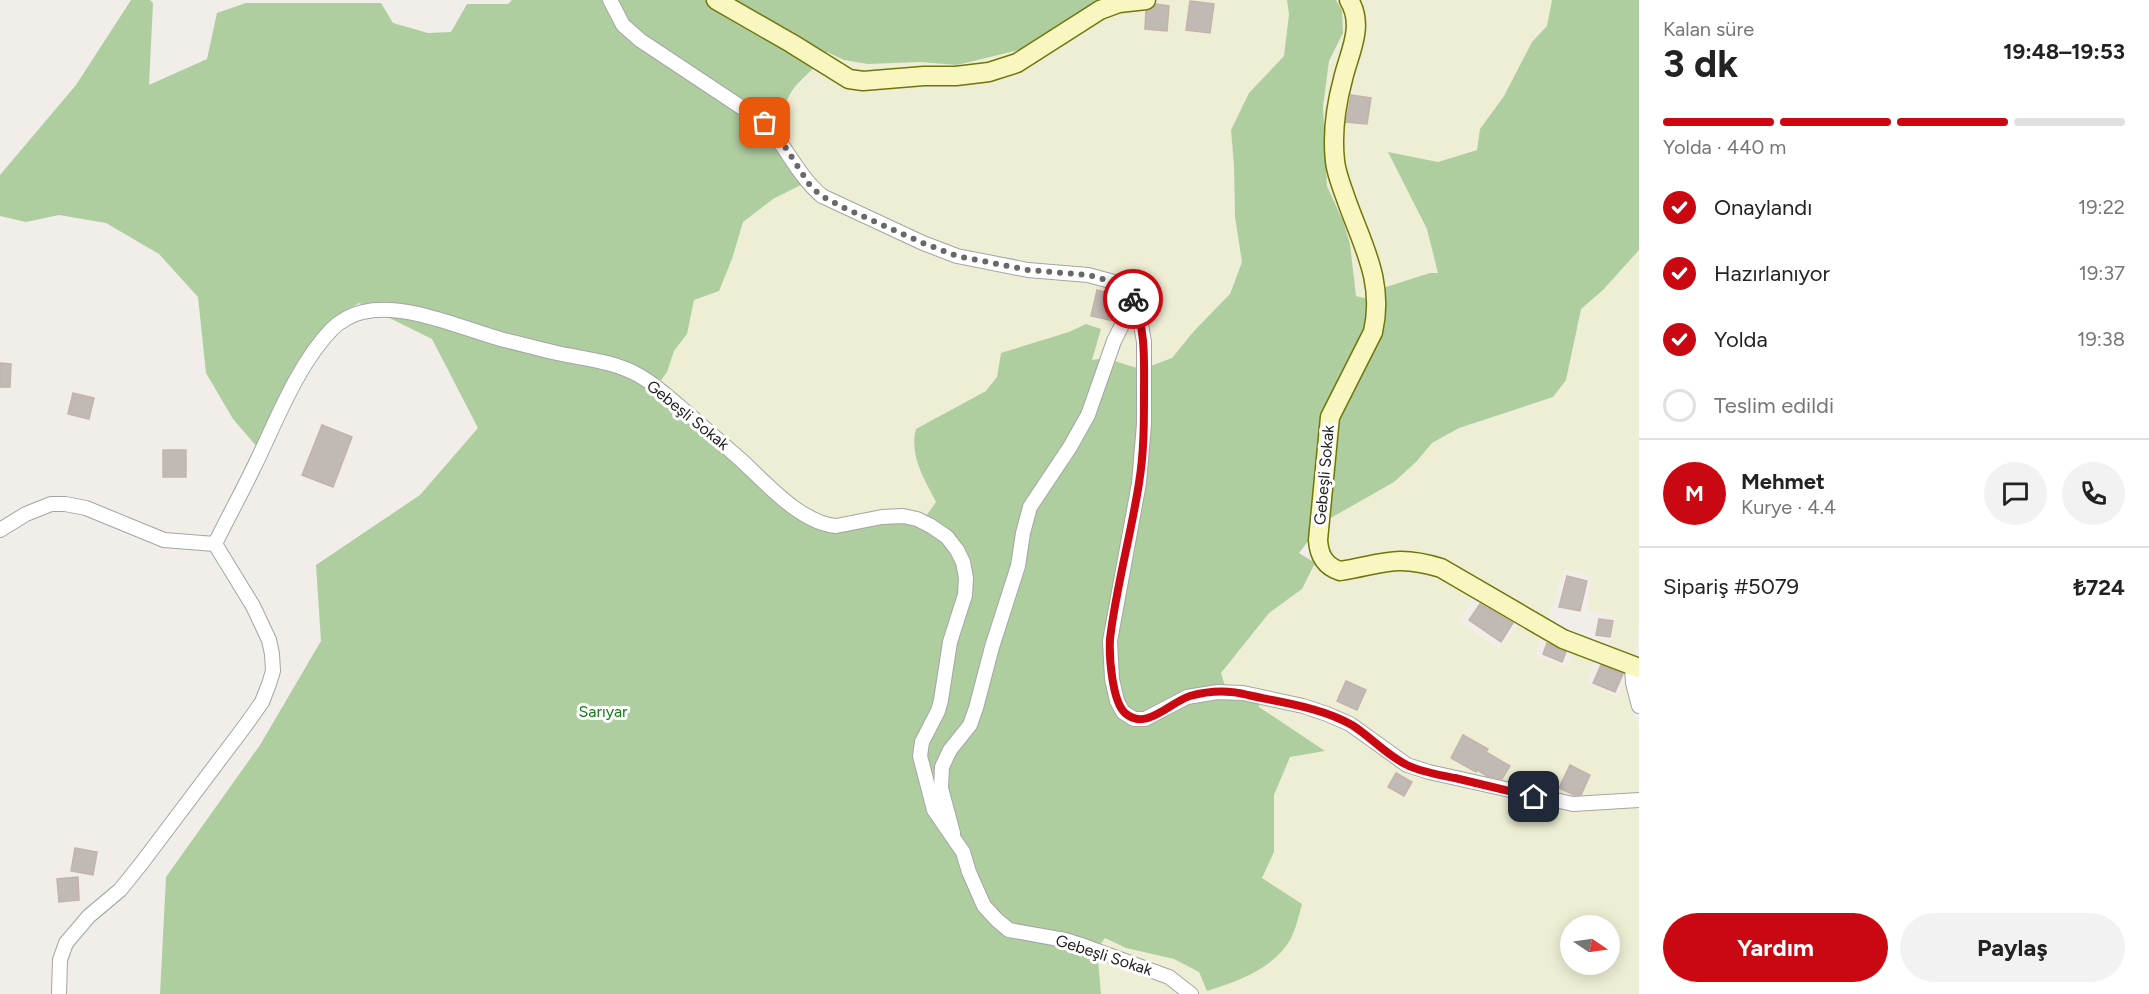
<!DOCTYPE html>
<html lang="tr">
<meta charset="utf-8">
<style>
body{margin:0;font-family:Figtree,sans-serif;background:#f2f2f2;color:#222;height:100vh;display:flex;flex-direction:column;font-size:22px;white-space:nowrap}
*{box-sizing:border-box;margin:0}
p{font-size:20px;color:#767676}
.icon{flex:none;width:33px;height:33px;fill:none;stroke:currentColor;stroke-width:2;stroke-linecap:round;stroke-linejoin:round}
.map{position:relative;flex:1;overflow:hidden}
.drawer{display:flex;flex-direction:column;background:#fff;width:510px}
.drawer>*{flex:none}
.needle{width:39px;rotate:103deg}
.fabs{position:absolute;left:1560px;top:915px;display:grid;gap:12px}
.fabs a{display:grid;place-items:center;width:60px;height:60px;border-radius:50%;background:#fff;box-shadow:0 3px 15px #0003;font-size:30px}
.pin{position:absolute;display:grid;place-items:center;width:51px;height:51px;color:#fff;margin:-26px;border-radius:12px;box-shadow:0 3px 9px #0006}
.courier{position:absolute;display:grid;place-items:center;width:60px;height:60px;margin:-30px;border:4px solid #ca0811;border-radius:50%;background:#fff;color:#222;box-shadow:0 2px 8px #0007}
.head em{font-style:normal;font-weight:700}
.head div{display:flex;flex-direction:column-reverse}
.head{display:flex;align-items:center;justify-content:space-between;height:102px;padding:0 24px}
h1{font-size:39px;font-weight:700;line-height:45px}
.bar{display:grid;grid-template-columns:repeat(4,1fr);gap:9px 6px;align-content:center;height:72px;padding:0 24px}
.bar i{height:8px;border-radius:4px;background:#e0e0e0}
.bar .active{background:#ca0811}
.bar p{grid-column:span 4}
.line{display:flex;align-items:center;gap:15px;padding:0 24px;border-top:2px solid #e0e0e0}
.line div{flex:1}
.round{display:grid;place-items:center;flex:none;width:63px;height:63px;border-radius:32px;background:#f2f2f2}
ol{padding:0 24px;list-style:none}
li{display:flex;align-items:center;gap:18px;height:66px}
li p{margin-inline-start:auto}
li .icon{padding:6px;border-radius:50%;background:#ca0811;color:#fff;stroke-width:4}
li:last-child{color:#767676}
li i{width:33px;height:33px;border:3px solid #e0e0e0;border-radius:50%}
.action{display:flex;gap:12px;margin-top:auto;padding:12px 24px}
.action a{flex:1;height:69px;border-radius:36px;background:#ca0811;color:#fff;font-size:24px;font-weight:700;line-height:69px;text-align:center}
.action a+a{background:#f2f2f2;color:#222}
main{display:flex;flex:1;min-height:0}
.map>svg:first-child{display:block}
.farmland{fill:#eeeed4;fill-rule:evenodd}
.forest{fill:#afce9f}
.building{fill:#c1b9b4;stroke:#c2b4ab;stroke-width:1.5}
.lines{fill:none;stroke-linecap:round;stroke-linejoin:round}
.street-casing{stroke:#a5a5a5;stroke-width:16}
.secondary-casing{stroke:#6f760a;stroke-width:21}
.street{stroke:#fff;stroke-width:14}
.secondary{stroke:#f7f7bf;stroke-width:18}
.done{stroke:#6a6867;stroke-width:6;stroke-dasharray:0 10.8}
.route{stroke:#ca0811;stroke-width:8}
.labels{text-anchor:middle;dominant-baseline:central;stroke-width:6;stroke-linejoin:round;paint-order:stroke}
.street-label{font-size:16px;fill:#212121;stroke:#fff}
.park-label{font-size:16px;fill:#107d15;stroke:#fff}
</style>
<main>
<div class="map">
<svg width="1639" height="994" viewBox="0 0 1639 994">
<rect width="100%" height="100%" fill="#f1ede8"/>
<g class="farmland">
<polygon points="1106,0 1287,0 1289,14 1284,56 1249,93 1231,130 1234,166 1235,217 1242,262 1230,294 1194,331 1172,358 1148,367 1137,368 1105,358 1092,360 1101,329 1086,324 1069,332 1045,340 997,377 986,391 955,407 913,441 920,472 936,502 926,516 901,508 847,519 828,518 800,508 659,384 667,372 674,351 687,334 694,300 719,291 732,259 743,222 773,199 805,183 798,169 783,122 790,95 820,63 827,52 844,60 868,64 920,62 957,65 1027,48 1055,26"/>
<polygon points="1336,0 1552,0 1547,26 1532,42 1504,96 1480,129 1477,150 1438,162 1389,153 1427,229 1438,273 1430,273 1386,287 1376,301 1356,297 1353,266 1343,220 1327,186 1323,107 1329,61 1343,33 1342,10"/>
<polygon points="1639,250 1639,626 1635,661 1607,652 1616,618 1587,610 1592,576 1564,570 1547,624 1444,565 1346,565 1326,556 1322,523 1394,482 1416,462 1432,443 1459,428 1553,397 1568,368 1581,309 1603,290"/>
<path d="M1315,563L1325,571L1411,568L1474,595L1459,622L1500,649L1518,625L1540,636L1535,656L1567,667L1574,652L1595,661L1587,683L1618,697L1627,679L1632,711L1639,725V994H1101L1097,949L1105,938L1126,948L1174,959L1199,972L1302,904L1262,878L1274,852V795L1290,757L1325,751L1224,686L1221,674L1269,613L1302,589ZM1570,926H1610V964H1570Z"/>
</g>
<path class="forest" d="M131,0H150L153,3L149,85L207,59L217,13L246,3H381L393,23L428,33L451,32L467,4H508L512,0H1106L1056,26L1027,48L957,65L920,62L868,64L844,60L827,52C817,68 799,79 790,94C774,122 792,158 805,183L773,199L743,222L732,259L719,291L694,300L687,334L674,351L667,372L659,383L800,508L828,518L847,519L901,508L926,516L936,502C924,479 909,455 916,429L986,391L997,377L1001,353L1069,332L1086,324L1101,329L1092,360L1105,358L1137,368L1148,367L1172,358L1194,331L1230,294L1242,262L1235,217L1234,166L1231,130L1249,93L1284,56L1289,14L1287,0H1336L1342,10L1343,33L1329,61L1323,107L1327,186L1343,221L1350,244L1356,296L1376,301L1386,287L1430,273H1438L1427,229L1388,152L1438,162L1477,150L1480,129L1504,96L1532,42L1547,26L1552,0H1639V250L1603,290L1581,309L1566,380L1553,397L1459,428L1432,443L1416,462L1394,482L1322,523L1299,553L1315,563L1302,589L1269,613L1221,673L1225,686L1260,691L1259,707L1325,751L1290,757L1274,795V852L1262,878L1302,904C1299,915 1296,929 1290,940C1272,970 1238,981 1207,991L1199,972L1174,959L1126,948L1105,938L1097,949L1101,994H160L166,877L260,745L321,641L316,565L420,495L478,428L432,339L359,303L344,312L329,325L257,447L233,419L206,373L198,297L159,254L106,223L59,215L26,222L0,216V175L76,85Z"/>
<g class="building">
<polygon points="1190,1 1214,4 1210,33 1186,30"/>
<polygon points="1156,4 1169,6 1167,31 1145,29 1146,11 1152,9"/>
<polygon points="1351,95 1371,98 1367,124 1346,122"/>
<polygon points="1097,290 1121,296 1122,300 1121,308 1114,321 1091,316"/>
<polygon points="0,363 11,364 10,387 0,387"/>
<polygon points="73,393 94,398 89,419 68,414"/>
<polygon points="322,425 352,437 333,487 302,475"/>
<rect x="163" y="450" width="23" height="27"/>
<polygon points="1567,576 1587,581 1580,611 1559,607"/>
<polygon points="1480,604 1513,623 1501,642 1469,620"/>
<polygon points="1599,619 1613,621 1610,637 1596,635"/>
<polygon points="1547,643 1566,652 1562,662 1543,654"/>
<polygon points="1601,665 1623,674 1615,692 1593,683"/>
<polygon points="1346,681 1366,690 1357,710 1337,701"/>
<polygon points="1463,735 1488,749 1486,752 1510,766 1502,779 1487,776 1477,770 1476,772 1451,758"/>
<polygon points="1570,765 1590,775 1581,795 1574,795 1559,788"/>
<polygon points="1396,773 1412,782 1404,796 1388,787"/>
<polygon points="75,848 97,852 93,875 71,871"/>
<polygon points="78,877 79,900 59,902 57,879"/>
</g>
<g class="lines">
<defs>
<g id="street">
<path d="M610,0L623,25L640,40L765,123C786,146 798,176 822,196L923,243L957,256L1028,270L1088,275L1114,282L1128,290L1140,319L1144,342V424L1139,483L1110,641L1112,679L1117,701L1123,712L1134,719H1145L1187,697L1218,692L1243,693L1303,706L1327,714L1350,724L1407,765L1429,772L1573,804L1639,800"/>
<polyline points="0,530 26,514 51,504 65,504 86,508 164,540 215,544"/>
<path d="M215,544C227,519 240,496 252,471C275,425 296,366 332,329C340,321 353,314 363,312C406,302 463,329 504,340C522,344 539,349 557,353C585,359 614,361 640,376C659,387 676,404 693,418C709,432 725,446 741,460C766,483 801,523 836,526L882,517L903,516L917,519L931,526L947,537L957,550L963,562L966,578L965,595L950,642L941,700L938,711L922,742L920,756L934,810L963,852L969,872L984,906L997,920L1009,930L1065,940L1084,946L1169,977L1191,994"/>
<polyline points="1632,666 1633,683 1639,706"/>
<polyline points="953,833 941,788 942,767 950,750 970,725 976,708 992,647 1018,566 1023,533 1030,507 1070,447 1088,415 1114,341 1134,301"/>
<polyline points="59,994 60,960 66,943 89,916 120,890 141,864 245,726 262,702 269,684 273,671 272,654 269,640 253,606 215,544"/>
</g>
<g id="secondary">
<polyline points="716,0 791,43 849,79 863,81 924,76 956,76 989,72 1017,63 1100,10 1119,3 1146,0"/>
<path d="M1349,0C1365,26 1349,53 1343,79C1336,105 1332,134 1335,161C1336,172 1341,185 1345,196C1361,243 1385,280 1373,332L1330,417L1318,540C1319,556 1325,566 1340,571C1383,564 1396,554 1441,568L1563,639L1639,668"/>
</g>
</defs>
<use href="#street" class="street-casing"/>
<use href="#secondary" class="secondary-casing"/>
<use href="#street" class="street"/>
<use href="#secondary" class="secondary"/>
</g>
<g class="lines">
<polyline class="done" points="765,123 780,139 811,187 822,196 842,207 923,243 957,256 1028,270 1088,275 1114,282 1128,290 1133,299"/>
<path class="route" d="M1133,299C1146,330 1144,360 1144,393C1144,423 1144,453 1139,483C1131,535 1116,587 1110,639C1109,656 1112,701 1125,713C1146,732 1170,702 1190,696C1208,691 1229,690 1248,695C1283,703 1320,707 1352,725C1371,737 1386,755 1407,765C1421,772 1439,775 1455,778C1481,784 1508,791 1534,797"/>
</g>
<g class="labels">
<g class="street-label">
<text transform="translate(688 415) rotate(39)">Gebeşli Sokak</text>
<text transform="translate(1324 475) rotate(-85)">Gebeşli Sokak</text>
<text transform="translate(1104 955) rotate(18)">Gebeşli Sokak</text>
</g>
<g class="park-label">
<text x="603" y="711">Sarıyar</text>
</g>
</g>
</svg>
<div class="fabs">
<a><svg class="needle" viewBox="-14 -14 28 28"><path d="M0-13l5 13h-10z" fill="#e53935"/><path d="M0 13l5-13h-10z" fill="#767676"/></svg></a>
</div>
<div class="pin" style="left:765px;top:123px;background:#ea580c"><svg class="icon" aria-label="bag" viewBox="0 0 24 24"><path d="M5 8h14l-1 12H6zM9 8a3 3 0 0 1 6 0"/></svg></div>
<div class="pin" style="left:1534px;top:797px;background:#1f2937"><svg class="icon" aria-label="home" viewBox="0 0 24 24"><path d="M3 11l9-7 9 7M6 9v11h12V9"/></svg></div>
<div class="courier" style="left:1133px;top:299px"><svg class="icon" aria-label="bike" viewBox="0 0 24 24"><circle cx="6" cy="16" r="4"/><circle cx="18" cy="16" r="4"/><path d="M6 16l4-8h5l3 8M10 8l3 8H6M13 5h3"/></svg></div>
</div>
<section class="drawer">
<div class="head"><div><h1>3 dk</h1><p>Kalan süre</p></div><em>19:48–19:53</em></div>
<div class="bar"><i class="active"></i><i class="active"></i><i class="active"></i><i></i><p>Yolda · 440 m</p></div>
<ol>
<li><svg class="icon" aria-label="check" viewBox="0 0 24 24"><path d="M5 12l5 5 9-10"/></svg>Onaylandı<p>19:22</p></li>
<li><svg class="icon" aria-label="check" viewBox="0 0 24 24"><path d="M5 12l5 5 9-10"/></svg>Hazırlanıyor<p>19:37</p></li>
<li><svg class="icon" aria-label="check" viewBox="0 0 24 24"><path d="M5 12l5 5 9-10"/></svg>Yolda<p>19:38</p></li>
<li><i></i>Teslim edildi</li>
</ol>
<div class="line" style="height:108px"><b class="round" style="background:#ca0811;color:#fff">M</b><div><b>Mehmet</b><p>Kurye · 4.4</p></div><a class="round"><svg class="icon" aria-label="chat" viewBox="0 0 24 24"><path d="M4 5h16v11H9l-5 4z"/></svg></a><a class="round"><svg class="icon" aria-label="phone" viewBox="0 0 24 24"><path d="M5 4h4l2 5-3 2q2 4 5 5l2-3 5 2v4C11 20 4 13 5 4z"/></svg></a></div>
<div class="line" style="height:78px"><div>Sipariş #5079</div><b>₺724</b></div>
<div class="action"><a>Yardım</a><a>Paylaş</a></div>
</section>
</main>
